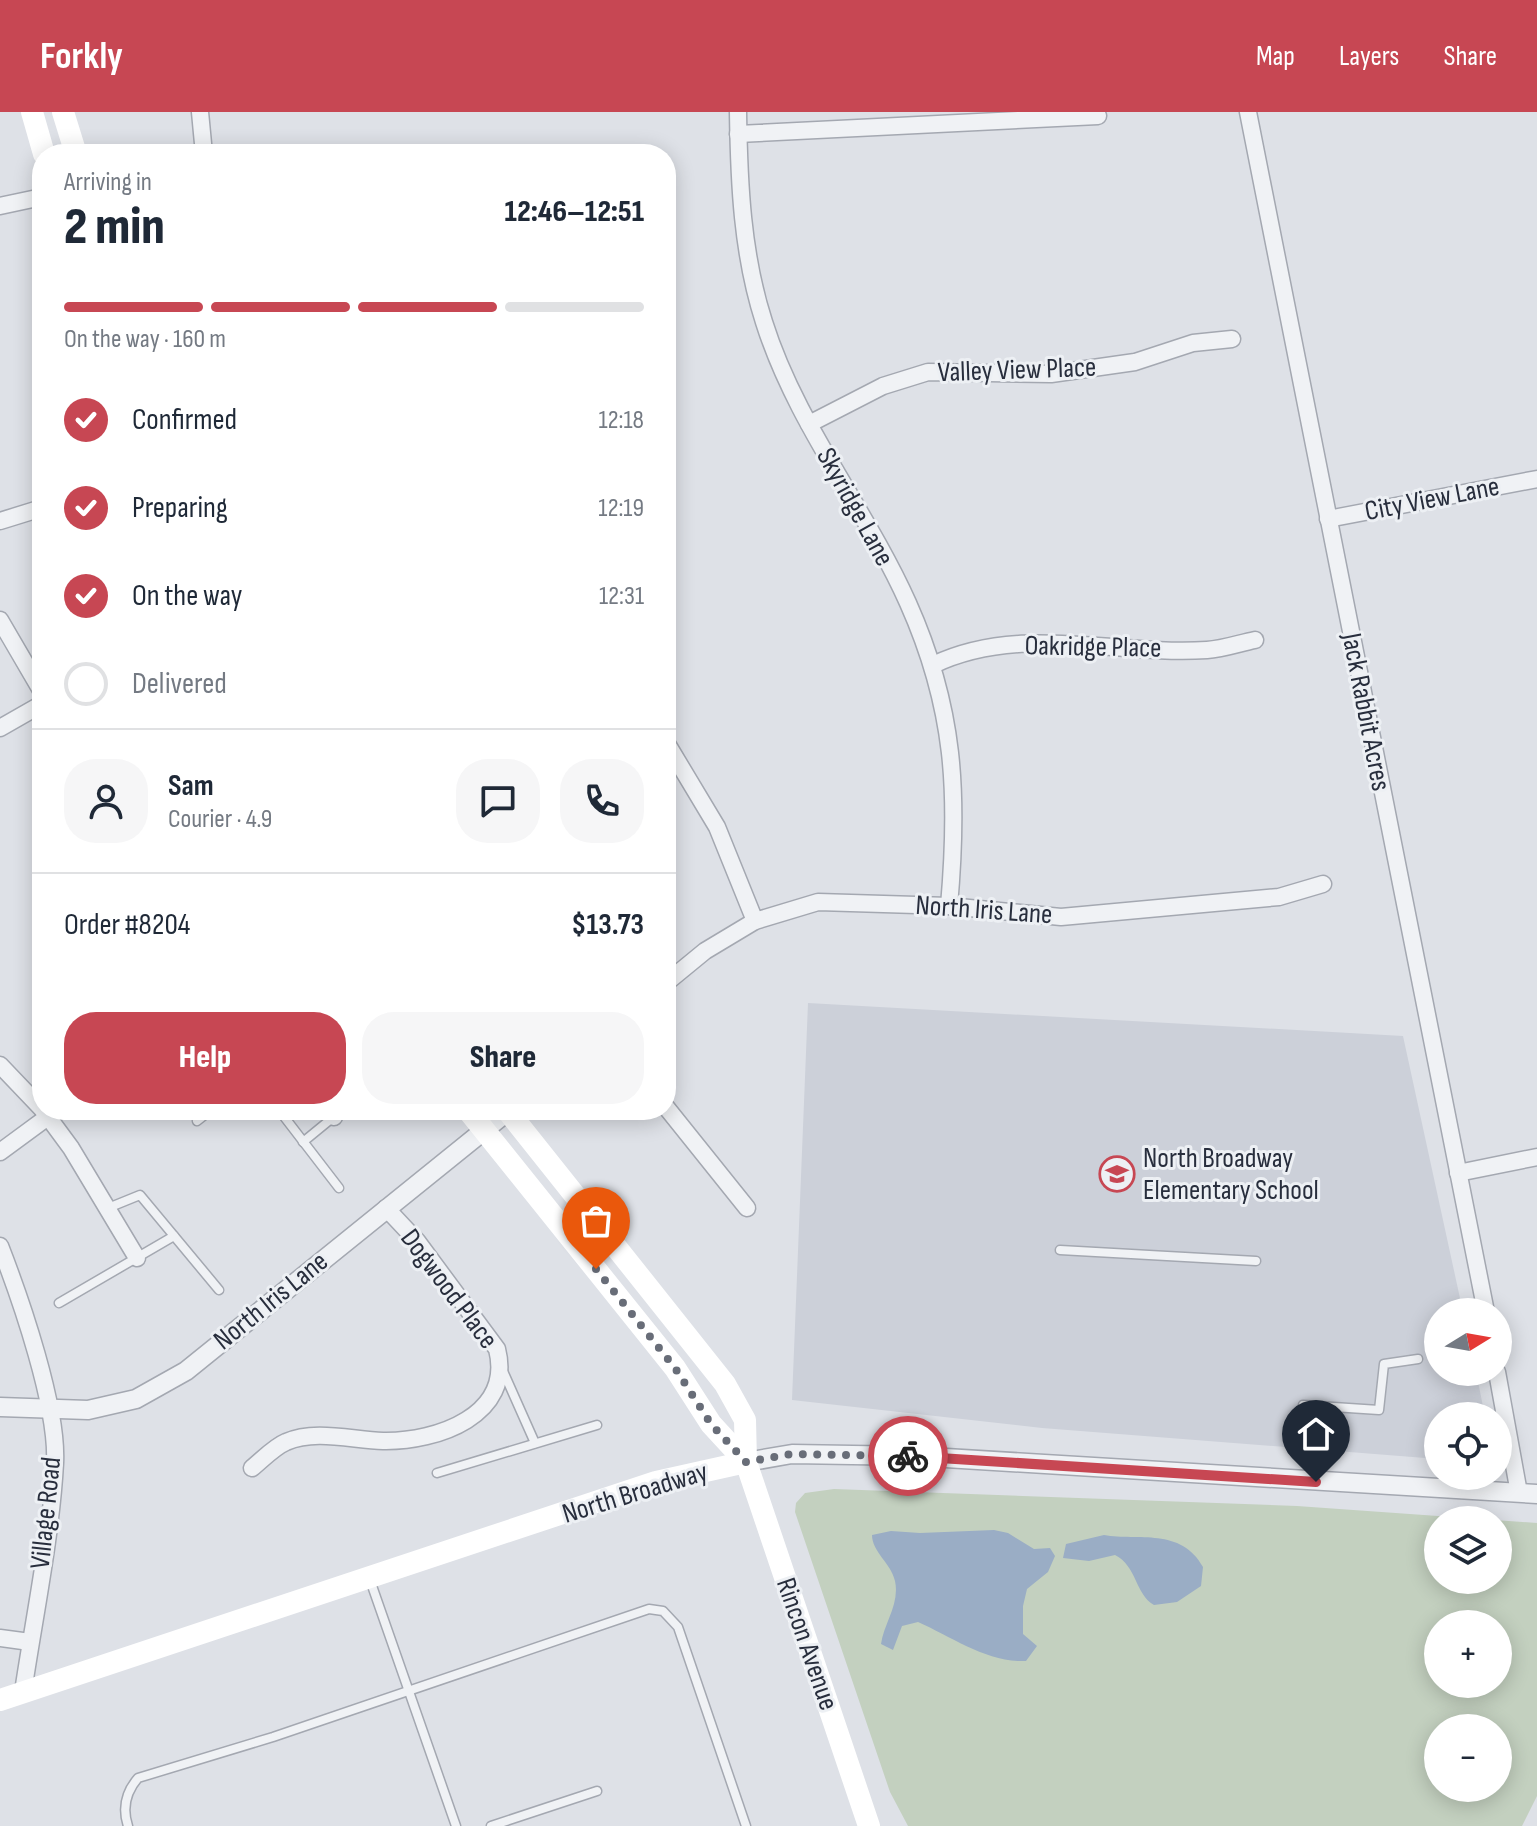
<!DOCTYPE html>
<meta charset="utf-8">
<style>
body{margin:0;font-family:"Sofia Sans Condensed",sans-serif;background:#f6f6f7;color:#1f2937;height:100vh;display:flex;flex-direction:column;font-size:30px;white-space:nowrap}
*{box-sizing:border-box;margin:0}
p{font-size:26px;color:#747a83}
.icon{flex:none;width:44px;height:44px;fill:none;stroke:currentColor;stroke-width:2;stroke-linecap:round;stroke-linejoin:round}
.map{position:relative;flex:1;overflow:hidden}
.drawer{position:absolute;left:32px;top:32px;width:644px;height:976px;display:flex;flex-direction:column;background:#fff;border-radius:32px;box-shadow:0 4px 20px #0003}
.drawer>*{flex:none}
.needle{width:52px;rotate:79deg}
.tools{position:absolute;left:1424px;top:1186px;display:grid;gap:16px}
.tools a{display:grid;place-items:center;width:88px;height:88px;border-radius:50%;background:#fff;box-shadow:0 4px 20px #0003;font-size:40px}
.pin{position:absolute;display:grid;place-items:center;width:68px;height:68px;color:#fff;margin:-82px -34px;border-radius:50% 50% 50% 0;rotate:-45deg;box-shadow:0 0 8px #0007}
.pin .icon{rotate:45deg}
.courier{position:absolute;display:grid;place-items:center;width:80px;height:80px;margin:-40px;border:6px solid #c74753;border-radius:50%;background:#fff;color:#222;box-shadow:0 2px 10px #0007}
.headline em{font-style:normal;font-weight:800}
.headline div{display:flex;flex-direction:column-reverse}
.headline{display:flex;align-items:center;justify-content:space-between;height:136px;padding:0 32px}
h1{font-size:52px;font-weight:800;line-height:60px}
.bar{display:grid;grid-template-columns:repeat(4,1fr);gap:12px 8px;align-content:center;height:96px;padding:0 32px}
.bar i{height:10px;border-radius:6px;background:#e0e1e3}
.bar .active{background:#c74753}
.bar p{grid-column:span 4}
.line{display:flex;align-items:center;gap:20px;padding:0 32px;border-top:2px solid #e0e1e3}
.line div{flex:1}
.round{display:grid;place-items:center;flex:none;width:84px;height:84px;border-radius:32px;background:#f6f6f7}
ol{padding:0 32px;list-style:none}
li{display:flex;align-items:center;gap:24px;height:88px}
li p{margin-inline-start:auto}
li .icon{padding:8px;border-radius:50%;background:#c74753;color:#fff;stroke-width:4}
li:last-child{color:#747a83}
li i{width:44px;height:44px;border:4px solid #e0e1e3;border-radius:50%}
.button{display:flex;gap:16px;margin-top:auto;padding:16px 32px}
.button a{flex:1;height:92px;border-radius:32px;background:#c74753;color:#fff;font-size:32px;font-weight:800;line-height:92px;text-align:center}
.button a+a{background:#f6f6f7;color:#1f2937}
header{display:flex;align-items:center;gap:48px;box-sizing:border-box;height:112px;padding:0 40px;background:#c74753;color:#fff}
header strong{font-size:38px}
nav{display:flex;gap:44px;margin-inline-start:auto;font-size:28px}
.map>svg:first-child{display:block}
.built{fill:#ccd0d9}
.green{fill:#c3d0bf;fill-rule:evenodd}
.water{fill:#9aadc5}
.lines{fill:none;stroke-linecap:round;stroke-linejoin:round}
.service-casing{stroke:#a4a8b1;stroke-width:11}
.minor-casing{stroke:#a4a8b1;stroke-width:19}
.tertiary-casing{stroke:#a4a8b1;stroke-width:21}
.service{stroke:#f0f2f5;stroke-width:8}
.minor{stroke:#f0f2f5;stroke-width:16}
.tertiary{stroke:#f0f2f5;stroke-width:18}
.secondary{stroke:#fff;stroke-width:22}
.done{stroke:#686d78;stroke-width:8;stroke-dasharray:0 14.4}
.route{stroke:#c74753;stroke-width:10}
.labels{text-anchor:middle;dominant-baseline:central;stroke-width:6;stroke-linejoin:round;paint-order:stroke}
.street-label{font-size:28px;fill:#282e3d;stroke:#edf0f4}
.poi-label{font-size:28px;fill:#282e3d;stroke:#edf0f4;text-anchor:start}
</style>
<header>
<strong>Forkly</strong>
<nav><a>Map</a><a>Layers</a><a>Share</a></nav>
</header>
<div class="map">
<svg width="1537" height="1714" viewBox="0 0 1537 1714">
<rect width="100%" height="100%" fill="#dee1e7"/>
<polygon class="built" points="808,891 1403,924 1463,1200 1438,1200 1438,1260 1476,1260 1485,1304 1438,1304 1438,1347 1042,1316 792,1288"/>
<path class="green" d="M834,1377L1297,1394L1537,1411V1684L1522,1714H908L890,1680L795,1400L796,1391L805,1381ZM1438,1408H1498V1468H1438ZM1438,1512H1498V1572H1438ZM1438,1616H1498V1676H1438Z"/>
<g class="water">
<path d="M994,1418L1008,1421L1034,1437L1050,1436L1055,1444L1048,1460L1027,1477L1023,1494V1522L1037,1534L1026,1549C988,1551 952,1525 918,1510L902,1514L893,1538L881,1532C884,1511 900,1492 895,1469C891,1451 872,1440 872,1423L891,1419L920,1421Z"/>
<path d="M1104,1423C1138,1429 1181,1415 1203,1455L1201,1474L1177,1490L1154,1493C1135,1482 1137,1454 1115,1443L1089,1449L1063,1446L1066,1432Z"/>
</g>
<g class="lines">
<defs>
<g id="service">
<polyline points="279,998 339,1076"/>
<polyline points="197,1009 211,998"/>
<polyline points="303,1030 342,998"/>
<polyline points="108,1096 140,1083 219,1178"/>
<polyline points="1060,1138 1256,1149"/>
<polyline points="59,1191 174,1124"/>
<polyline points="503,1259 535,1331"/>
<polyline points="1303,1293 1379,1298 1384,1252 1418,1247"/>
<polyline points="437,1361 597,1313"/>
<polyline points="370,1468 456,1714"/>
<path d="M128,1714C122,1696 126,1680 138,1666L273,1625L649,1497L663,1499L678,1515L746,1714"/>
<polyline points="491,1714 597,1679"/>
</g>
<g id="minor">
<polyline points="200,0 204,42"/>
<path d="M738,0C739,71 742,142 764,210C796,312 865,395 908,491C955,596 959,682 949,794"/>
<polyline points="1248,0 1486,1200"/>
<polyline points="738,22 1098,4"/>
<polyline points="0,94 42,85"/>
<polyline points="809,312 883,274 928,260 1051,262 1135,250 1193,231 1232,227"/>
<polyline points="1328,407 1537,367"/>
<polyline points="0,409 42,396"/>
<polyline points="0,508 42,580"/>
<path d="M933,553C1021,511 1115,544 1207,538C1223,537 1240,531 1255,528"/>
<polyline points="0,616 42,592"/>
<polyline points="666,630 717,715 755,809"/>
<polyline points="666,871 705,839 755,809 818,790 949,794 1061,805 1279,785 1323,772"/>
<polyline points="0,953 42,997"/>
<polyline points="666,995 747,1096"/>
<polyline points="43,998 71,1036 137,1146"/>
<polyline points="328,998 334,1005"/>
<polyline points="0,1040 49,1004"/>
<polyline points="1458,1061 1537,1045"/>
<path d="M0,1134C21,1188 58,1295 55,1351C51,1425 34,1506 23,1580"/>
<polyline points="1497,1260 1519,1381"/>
<path d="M252,1356C262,1348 274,1335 286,1330C315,1317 352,1328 383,1329C437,1330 514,1303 497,1237L417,1129L386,1096"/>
<polyline points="0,1526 30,1530"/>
</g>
<g id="tertiary">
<polyline points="0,1295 88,1298 136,1287 186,1259 508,999"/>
<polyline points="746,1350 792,1342 913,1344 1537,1382"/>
</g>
</defs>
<use href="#service" class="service-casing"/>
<use href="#minor" class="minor-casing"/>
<use href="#tertiary" class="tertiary-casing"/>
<use href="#service" class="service"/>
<use href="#minor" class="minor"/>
<use href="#tertiary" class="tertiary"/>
<g class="secondary">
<polyline points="32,0 44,42"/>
<polyline points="63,0 76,42"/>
<polyline points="468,998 675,1256 711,1312 746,1350"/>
<polyline points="507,998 725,1272 745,1308 746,1350 869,1714"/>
<polyline points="0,1588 656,1370 746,1350"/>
</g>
</g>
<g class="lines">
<polyline class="done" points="596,1157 675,1256 711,1312 746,1350 792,1342 908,1344"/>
<polyline class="route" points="908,1344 1316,1370"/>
</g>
<defs>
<symbol id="school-ring" viewBox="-11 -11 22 22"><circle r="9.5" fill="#edf0f4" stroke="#c74753" stroke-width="1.5"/><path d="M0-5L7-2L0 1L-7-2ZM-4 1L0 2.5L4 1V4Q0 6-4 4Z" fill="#c74753"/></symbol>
</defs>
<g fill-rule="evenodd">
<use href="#school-ring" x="1097" y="1042" width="40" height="40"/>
</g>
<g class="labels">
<g class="street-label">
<text transform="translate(1017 258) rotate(-2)">Valley View Place</text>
<text transform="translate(1432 387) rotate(-11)">City View Lane</text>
<text transform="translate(855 395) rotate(61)">Skyridge Lane</text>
<text transform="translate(1093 535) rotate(1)">Oakridge Place</text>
<text transform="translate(1366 600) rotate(79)">Jack Rabbit Acres</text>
<text transform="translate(984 798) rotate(4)">North Iris Lane</text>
<text transform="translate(449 1177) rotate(53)">Dogwood Place</text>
<text transform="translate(271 1189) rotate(-39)">North Iris Lane</text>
<text transform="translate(635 1381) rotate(-17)">North Broadway</text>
<text transform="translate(46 1401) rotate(-84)">Village Road</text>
<text transform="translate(807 1532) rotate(71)">Rincon Avenue</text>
</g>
<g class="poi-label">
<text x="1143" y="1046">North Broadway<tspan x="1143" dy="32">Elementary School</tspan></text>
</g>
</g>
</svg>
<div class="tools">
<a><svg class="needle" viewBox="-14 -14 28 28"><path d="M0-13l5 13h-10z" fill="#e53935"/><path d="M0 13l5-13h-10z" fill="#747a83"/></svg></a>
<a><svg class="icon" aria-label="locate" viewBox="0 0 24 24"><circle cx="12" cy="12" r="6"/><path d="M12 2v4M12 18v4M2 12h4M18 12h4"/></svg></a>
<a><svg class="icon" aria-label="layers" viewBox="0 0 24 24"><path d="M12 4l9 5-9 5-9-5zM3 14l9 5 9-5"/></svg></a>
<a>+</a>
<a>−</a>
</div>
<div class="pin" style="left:596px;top:1157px;background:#ea580c"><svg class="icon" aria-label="bag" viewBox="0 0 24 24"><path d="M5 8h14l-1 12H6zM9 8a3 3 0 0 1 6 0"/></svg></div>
<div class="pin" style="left:1316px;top:1370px;background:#1f2937"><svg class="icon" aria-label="home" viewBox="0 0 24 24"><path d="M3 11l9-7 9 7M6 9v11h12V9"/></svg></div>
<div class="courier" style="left:908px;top:1344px"><svg class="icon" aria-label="bike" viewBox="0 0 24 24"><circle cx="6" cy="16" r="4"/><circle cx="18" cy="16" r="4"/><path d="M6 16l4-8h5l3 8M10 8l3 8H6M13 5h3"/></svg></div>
<section class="drawer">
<div class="headline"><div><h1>2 min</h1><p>Arriving in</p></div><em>12:46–12:51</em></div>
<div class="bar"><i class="active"></i><i class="active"></i><i class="active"></i><i></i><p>On the way · 160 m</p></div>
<ol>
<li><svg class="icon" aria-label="check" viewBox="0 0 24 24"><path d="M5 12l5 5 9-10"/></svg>Confirmed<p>12:18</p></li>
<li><svg class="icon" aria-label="check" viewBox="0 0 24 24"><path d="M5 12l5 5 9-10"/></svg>Preparing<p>12:19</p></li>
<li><svg class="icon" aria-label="check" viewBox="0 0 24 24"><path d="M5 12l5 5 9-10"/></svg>On the way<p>12:31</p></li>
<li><i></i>Delivered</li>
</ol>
<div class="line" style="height:144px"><a class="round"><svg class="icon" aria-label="person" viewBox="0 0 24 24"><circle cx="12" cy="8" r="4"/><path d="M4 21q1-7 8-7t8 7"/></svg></a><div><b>Sam</b><p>Courier · 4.9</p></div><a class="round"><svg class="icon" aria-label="chat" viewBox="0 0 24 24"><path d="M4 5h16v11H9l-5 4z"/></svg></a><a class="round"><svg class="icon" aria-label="phone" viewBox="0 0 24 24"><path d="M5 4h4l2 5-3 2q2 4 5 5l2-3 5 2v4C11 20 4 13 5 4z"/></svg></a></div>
<div class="line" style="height:104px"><div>Order #8204</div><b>$13.73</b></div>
<div class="button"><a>Help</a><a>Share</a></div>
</section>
</div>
